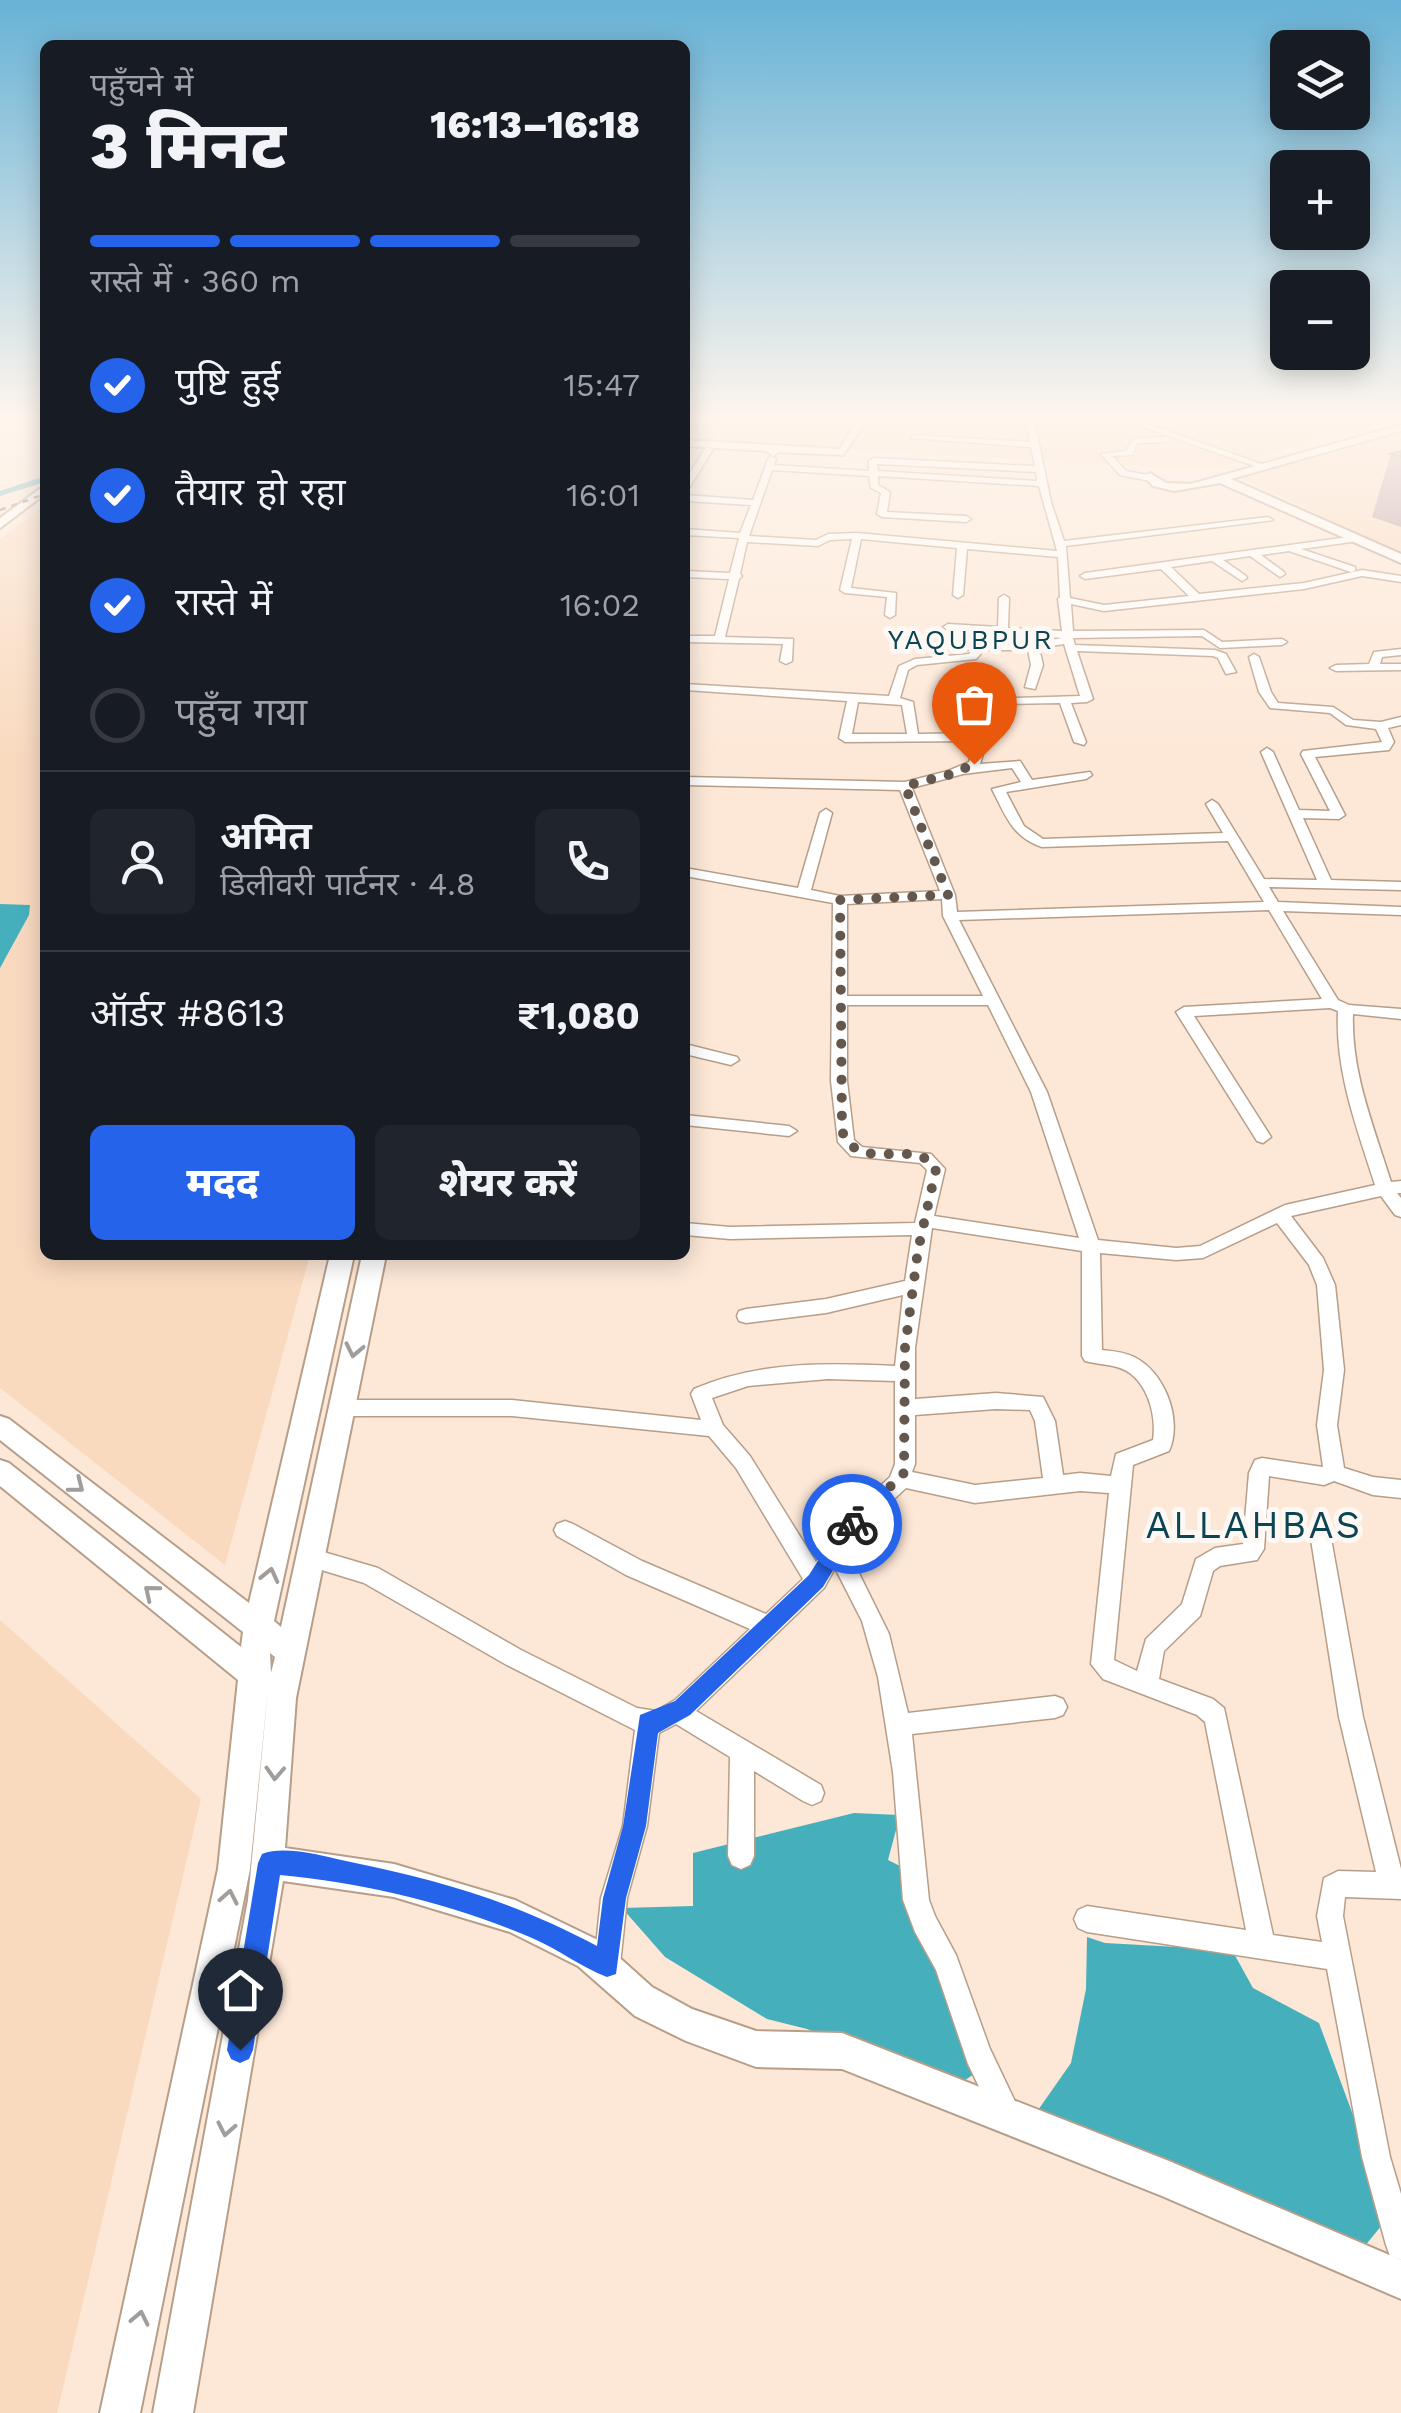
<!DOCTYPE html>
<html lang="hi">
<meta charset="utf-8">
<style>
body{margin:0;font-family:"Work Sans","Noto Sans Devanagari",sans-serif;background:#20242c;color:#f1f3f6;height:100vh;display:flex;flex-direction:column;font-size:38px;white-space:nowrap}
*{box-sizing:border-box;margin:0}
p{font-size:32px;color:#9ea1a6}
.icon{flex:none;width:55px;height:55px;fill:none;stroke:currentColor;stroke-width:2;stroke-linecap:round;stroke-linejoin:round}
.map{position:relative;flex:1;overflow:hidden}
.drawer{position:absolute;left:40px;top:40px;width:650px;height:1220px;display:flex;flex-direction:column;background:#171b24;border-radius:15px;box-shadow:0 5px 25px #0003}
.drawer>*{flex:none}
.fabs{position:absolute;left:1270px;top:30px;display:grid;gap:20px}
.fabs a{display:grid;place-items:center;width:100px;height:100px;border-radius:15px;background:#171b24;box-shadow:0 5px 25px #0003;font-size:50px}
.pin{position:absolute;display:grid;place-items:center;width:85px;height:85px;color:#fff;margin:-102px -42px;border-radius:50% 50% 50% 0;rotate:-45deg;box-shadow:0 0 10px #0007}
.pin .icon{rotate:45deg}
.courier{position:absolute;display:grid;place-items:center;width:100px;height:100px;margin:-50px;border:8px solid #2563eb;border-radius:50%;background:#fff;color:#222;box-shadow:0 2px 12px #0007}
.summary em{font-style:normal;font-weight:800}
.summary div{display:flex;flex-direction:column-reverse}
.summary{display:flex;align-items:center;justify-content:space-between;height:170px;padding:0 50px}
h1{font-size:65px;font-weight:800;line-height:75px}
.bar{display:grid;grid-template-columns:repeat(4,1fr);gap:15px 10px;align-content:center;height:120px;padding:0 50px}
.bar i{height:12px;border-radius:8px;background:#363941}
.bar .active{background:#2563eb}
.bar p{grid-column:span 4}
.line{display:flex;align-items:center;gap:25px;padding:0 50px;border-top:2px solid #363941}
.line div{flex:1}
.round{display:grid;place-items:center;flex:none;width:105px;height:105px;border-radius:15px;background:#20242c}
ol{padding:0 50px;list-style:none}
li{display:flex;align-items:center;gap:30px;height:110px}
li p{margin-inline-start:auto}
li .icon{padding:10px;border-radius:50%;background:#2563eb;color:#fff;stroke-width:4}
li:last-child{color:#9ea1a6}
li i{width:55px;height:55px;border:5px solid #363941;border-radius:50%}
.button{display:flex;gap:20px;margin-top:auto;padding:20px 50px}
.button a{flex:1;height:115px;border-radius:15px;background:#2563eb;color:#fff;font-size:40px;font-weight:800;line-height:115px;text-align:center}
.button a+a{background:#20242c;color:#f1f3f6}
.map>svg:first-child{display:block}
.built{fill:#f9dabf}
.water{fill:#45b0bc}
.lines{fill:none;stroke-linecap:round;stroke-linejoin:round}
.canal{fill:#45b0bc;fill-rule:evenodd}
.minor-casing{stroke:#b69e89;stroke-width:3}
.tertiary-casing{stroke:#b69e89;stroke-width:4}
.minor{fill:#fff;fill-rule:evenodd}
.tertiary{fill:#fff;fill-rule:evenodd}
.rail{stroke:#86786c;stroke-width:2.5;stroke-dasharray:6 6;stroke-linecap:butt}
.wall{fill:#b4979f}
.building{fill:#d1b0b9;stroke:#927b82;stroke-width:2.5}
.oneway{stroke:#a09d9b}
.route{fill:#2563eb}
.done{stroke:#64584e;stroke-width:10;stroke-dasharray:0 18}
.labels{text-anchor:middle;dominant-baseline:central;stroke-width:10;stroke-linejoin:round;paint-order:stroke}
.far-quarter-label{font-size:28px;letter-spacing:2.5px;fill:#0b4453;stroke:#fef8f4}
.near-quarter-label{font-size:38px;letter-spacing:2.5px;fill:#0b4453;stroke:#fef8f4}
</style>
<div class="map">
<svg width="1401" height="2413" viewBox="0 0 1401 2413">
<rect width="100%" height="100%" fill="#fde8d7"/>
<g class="built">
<polygon points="685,420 1357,420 1372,424 1210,470 685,441"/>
<polygon points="1401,431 1401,554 1238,476"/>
<polygon points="45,505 45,1255 310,1255 225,1565 0,1388 0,539"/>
<polygon points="0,1620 201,1799 57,2413 0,2413"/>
</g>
<g class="water">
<polygon points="0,904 30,905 29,915 0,968"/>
<polygon points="854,1813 900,1815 888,1860 914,1873 976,2073 954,2087 807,2029 767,2019 665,1957 622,1908 693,1906 693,1853"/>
<polygon points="1087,1937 1105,1943 1232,1950 1253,1988 1319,2023 1370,2161 1382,2225 1360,2252 1036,2113 1071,2063 1086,1989"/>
</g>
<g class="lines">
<polygon class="canal" points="42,477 45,477 45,482 0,496 0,491"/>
<defs>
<g id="minor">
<path d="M1026,420H1034L1051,502L1064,541L1268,517L1273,520L1066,546L1070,598L1104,605L1189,596L1161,569L1085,579L1080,576L1085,573L1355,536L1360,539L1358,541L1301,549L1355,567V571L1351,572L1289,551L1261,555L1284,572L1285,574L1280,577L1250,556L1223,560L1246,576L1247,578L1242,581L1212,561L1171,567L1199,594L1304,583L1362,570L1401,576V582L1362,576L1304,589L1104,611L1071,604L1073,631L1204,630L1222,642L1282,639L1287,642L1282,645L1220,648L1202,636L1073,638L1075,645L1215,650L1226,654L1236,672L1226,674L1218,658L1213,656L1077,651L1093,699L1087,702L1071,703L1086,742L1084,745L1074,742L1060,703L998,704L980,764L1020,761L1032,780L1090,772L1092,775L1086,779L1006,792L1024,826L1043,839L1223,833L1206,804L1212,800L1218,804L1264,879L1317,880L1261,752L1267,748L1273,752L1299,810L1330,811L1301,754L1303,751L1382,742L1376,729L1346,725L1330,713L1270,708L1259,692L1249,657L1254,654L1259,657L1271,692L1278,703L1333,707L1353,720L1381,722L1401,717V725L1388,728L1394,742L1389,750L1315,757L1345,815L1339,819L1303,818L1331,880L1401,882V890L1269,887L1278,902L1401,907V915L1283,911L1338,1000L1349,1005L1401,1009V1019L1353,1014C1351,1073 1374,1127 1391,1182L1401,1181V1193H1397L1401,1198V1217L1395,1215L1381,1196L1291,1216L1323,1258L1335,1285L1344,1370L1337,1425L1344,1468L1373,1477L1401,1480V1498L1373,1495L1334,1481L1324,1485L1269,1476L1264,1549L1257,1560L1220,1566L1213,1571L1200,1616L1164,1651L1159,1679L1213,1699L1224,1708L1273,1935L1322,1942L1317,1916L1324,1878L1338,1871L1376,1872L1339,1717L1310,1533L1313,1527L1321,1524L1329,1527L1363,1717L1401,1869V1899L1345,1897L1343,1916L1390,2157L1401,2194V2260L1390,2256L1386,2245L1362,2157L1327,1969L1087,1932L1078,1928L1074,1919L1078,1910L1087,1906L1246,1930L1205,1722L1197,1715L1103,1679L1091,1664L1109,1493L1080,1491L975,1503L906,1488L856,1534L847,1549L889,1634L908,1713L1055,1696L1063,1699L1067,1707L1063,1715L1055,1718L912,1734L929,1900L935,1916L956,1955L990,2049L1020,2112L1016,2122L1006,2126L996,2122L968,2064L936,1970L915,1932L903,1900L893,1772L878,1677L862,1621L835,1568L824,1588L696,1711L821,1785L824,1793L821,1801L812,1805L803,1801L754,1771V1856L750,1865L741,1869L732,1865L728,1856L730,1757L676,1724L659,1733L647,1826L627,1898L620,1965L616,1974L607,1978L598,1974L594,1965L601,1898L623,1826L635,1730L505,1664L364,1583L302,1564L299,1557L302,1550L310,1548L378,1568L521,1650L637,1708L656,1711L675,1700L750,1629L626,1575L557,1536L554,1530L557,1524L565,1521L573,1524L642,1561L766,1614L803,1579L736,1468L709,1436L512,1416H342L335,1414L332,1408L335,1402L342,1400H512L701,1420L691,1394L694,1389C759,1361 826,1363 895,1366L903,1295L826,1313L746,1323L739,1321L737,1316L739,1311L746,1309L826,1299L905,1281L912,1235L730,1239L685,1235V1223L730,1227L915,1223L927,1170L920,1163L851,1156L838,1142L831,1081L833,903L685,876V868L798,888L820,813L826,809L832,813L811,890L840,896L940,891L900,790L685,785V777L905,782L948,771L969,762L975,741L845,742L839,738L847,701L685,690V684L889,696L899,666L915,659L969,654L973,650L926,648L921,645L922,643L1021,645L1062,638L948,630L943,627L948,624L998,627L999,598L1004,595L1009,598L1008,628L1062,631L1058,599L1060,597L1058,557L967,549L963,595L958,598L953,595L957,548L861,539L851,588L896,593L895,615L890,618L885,615L887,597L845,593L840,590L852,539L830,540L818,546L747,542L740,574L742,576L739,579L725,637L793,639L792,661L786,664L780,661L783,644L685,642V636H715L729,579L685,577V571L730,573L739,538L685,535V529L740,533L751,505L685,501V495L753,500L768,459L772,456L776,459L774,465L869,471V461L873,458L1035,466L1031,447L911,438L915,435L1030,442ZM877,464L1036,472L1037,481L878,471ZM772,470L869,476L871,488L881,493L877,514L882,517L966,522L971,519L966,516L887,512L890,492L878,485V476L1039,486L1057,551L857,533L828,534L816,540L749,536ZM1064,644L1080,696L989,699L977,733L918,734L913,702L900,698L908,670L917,665L976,659L984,650H1028L1031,665L1025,687L1035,689L1043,665L1039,648ZM858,702L902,705L907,734H852ZM1012,768L1021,782L992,789C1005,815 1013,838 1042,847L1228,841L1264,902L957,912L955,895L912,788L963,774ZM942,899L943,916L983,996H847V904ZM1269,910L1322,999L1184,1007L1176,1012L1257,1141L1263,1143L1271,1137L1194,1016L1330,1008L1338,1011C1335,1072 1357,1128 1375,1185L1285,1205L1200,1246L1176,1248L1098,1240L1047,1092L959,920ZM847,1005H988L1031,1092L1079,1238L934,1216L945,1169L931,1154L862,1147L854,1140L847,1081ZM1277,1223L1309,1265L1317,1285L1324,1370L1317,1425L1323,1467L1262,1458L1255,1460L1249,1473L1243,1544L1215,1548L1196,1559L1182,1604L1146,1639L1137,1671L1114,1660L1133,1465L1169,1451C1183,1420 1165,1372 1134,1357C1124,1352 1112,1351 1102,1350L1100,1253L1176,1260L1203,1258ZM932,1228L1082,1251V1356L1085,1361C1096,1364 1106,1364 1117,1367C1146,1375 1157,1413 1153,1440L1116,1454L1111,1476L1080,1473L1063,1475L1055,1421L1043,1397L996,1393L915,1399V1348ZM828,1379L895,1381V1464L890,1477L840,1522L816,1562L750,1456L723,1425L712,1398L748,1386ZM996,1409L1030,1410L1035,1421L1043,1478L975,1485L912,1472L915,1464V1415Z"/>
<polygon points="1124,420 1136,420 1267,466 1260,468"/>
<polygon points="1170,437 1167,442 1137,443 1132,455 1112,456 1126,471 1153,476 1150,481 1120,475 1101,454 1126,451 1134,438"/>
<polygon points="706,447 713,449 689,488 685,491 685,481"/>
<polygon points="1401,649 1401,655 1382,657 1380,664 1401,664 1401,670 1336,671 1330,668 1336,665 1369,664 1374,652"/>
<polygon points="685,1044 737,1057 739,1060 731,1065 685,1054"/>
<polygon points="685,1115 789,1126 797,1131 789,1136 685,1125"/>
</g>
<g id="tertiary">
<polygon points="857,420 867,420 843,455 778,452 773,456 767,451 685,446 685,440 840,449"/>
<polygon points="1401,425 1401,431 1231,479 1401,554 1401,563 1220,483 1174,491 1153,486 1144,476 1150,473 1166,483 1191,484"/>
<polygon points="45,485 45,494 0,528 0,518"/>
<path d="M330,1255H354L274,1621L281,1627L362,1255H386L296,1698L285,1848L394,1864L515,1900L602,1942L652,1987L692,2009L756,2031L842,2033L1169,2161L1401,2260V2299L1162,2196L842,2069L756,2067L686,2041L635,2016L578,1966L510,1932L394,1897L283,1881L193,2413H153L248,1900L268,1689L250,1869L140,2413H100L218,1869L238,1680L0,1486V1460L9,1463L241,1647L243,1632L0,1440V1416L9,1419L249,1603ZM270,1653L275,1657L271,1673Z"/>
</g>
</defs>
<use href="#minor" class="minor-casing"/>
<use href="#tertiary" class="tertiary-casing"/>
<use href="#minor" class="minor"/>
<use href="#tertiary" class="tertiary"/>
<polyline class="rail" points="0,510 45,494"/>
</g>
<polygon class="wall" points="1401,451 1401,527 1372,517 1391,454"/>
<polygon class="building" points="1401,451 1401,457 1391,454"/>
<defs><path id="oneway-chevron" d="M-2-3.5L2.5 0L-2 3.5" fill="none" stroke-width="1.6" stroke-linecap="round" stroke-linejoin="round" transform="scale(2.5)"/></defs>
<g class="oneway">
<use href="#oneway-chevron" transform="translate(354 1350) rotate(102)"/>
<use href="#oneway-chevron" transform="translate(77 1486) rotate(38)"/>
<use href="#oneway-chevron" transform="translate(270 1575) rotate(-77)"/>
<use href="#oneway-chevron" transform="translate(151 1592) rotate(-141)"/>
<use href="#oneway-chevron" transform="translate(275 1773) rotate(93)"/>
<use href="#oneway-chevron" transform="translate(229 1897) rotate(-79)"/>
<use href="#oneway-chevron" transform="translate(226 2129) rotate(101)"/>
<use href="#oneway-chevron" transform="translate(140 2318) rotate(-78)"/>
</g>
<linearGradient id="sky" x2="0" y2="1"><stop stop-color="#67b2d6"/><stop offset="0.55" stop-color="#fef5ed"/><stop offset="1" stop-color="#fef5ed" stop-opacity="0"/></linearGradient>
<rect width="1401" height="758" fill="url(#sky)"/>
<path class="route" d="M852,1516L861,1524L823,1587L690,1715L658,1733L646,1826L626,1898L616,1974L607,1977C581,1967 558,1949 532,1938C453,1904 366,1883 280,1875L253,2050L249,2059L240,2063L231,2059L227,2050L258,1863L262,1854C285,1845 322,1856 346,1861C439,1880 513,1901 597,1946L603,1898L623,1826L640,1715L675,1701L809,1575L845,1518Z"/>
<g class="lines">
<path class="done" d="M852,1524L904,1473L905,1348L918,1250L936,1169C916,1135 859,1176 842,1131L840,900L948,895L905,786L952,774L974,764"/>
</g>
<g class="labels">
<g class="far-quarter-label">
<text x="971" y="639">YAQUBPUR</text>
</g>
<g class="near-quarter-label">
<text x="1254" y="1525">ALLAHBAS</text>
</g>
</g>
</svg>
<div class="fabs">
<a><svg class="icon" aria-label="layers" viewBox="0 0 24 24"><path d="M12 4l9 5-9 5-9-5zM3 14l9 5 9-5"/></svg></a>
<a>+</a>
<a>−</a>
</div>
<div class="pin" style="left:974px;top:764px;background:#ea580c"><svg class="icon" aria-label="bag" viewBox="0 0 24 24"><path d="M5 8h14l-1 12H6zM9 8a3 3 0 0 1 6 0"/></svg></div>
<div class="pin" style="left:240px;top:2050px;background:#1f2937"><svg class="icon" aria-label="home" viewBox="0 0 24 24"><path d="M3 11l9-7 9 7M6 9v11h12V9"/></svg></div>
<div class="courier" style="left:852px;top:1524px"><svg class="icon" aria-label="bike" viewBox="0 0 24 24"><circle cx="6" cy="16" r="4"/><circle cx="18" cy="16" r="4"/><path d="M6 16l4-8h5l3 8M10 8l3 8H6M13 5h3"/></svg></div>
<section class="drawer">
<div class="summary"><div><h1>3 मिनट</h1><p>पहुँचने में</p></div><em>16:13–16:18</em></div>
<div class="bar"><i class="active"></i><i class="active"></i><i class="active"></i><i></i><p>रास्ते में · 360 m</p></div>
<ol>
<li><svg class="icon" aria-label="check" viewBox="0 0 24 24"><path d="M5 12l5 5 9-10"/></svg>पुष्टि हुई<p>15:47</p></li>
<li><svg class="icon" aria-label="check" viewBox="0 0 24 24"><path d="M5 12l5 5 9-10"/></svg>तैयार हो रहा<p>16:01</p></li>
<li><svg class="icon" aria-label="check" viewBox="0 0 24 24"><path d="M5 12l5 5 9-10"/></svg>रास्ते में<p>16:02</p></li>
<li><i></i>पहुँच गया</li>
</ol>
<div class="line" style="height:180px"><a class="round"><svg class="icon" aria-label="person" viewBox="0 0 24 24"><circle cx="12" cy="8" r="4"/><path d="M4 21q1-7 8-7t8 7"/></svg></a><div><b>अमित</b><p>डिलीवरी पार्टनर · 4.8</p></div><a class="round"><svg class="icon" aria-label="phone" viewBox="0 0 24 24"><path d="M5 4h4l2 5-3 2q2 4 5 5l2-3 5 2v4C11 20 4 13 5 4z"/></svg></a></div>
<div class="line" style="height:130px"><div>ऑर्डर #8613</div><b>₹1,080</b></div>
<div class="button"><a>मदद</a><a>शेयर करें</a></div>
</section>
</div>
